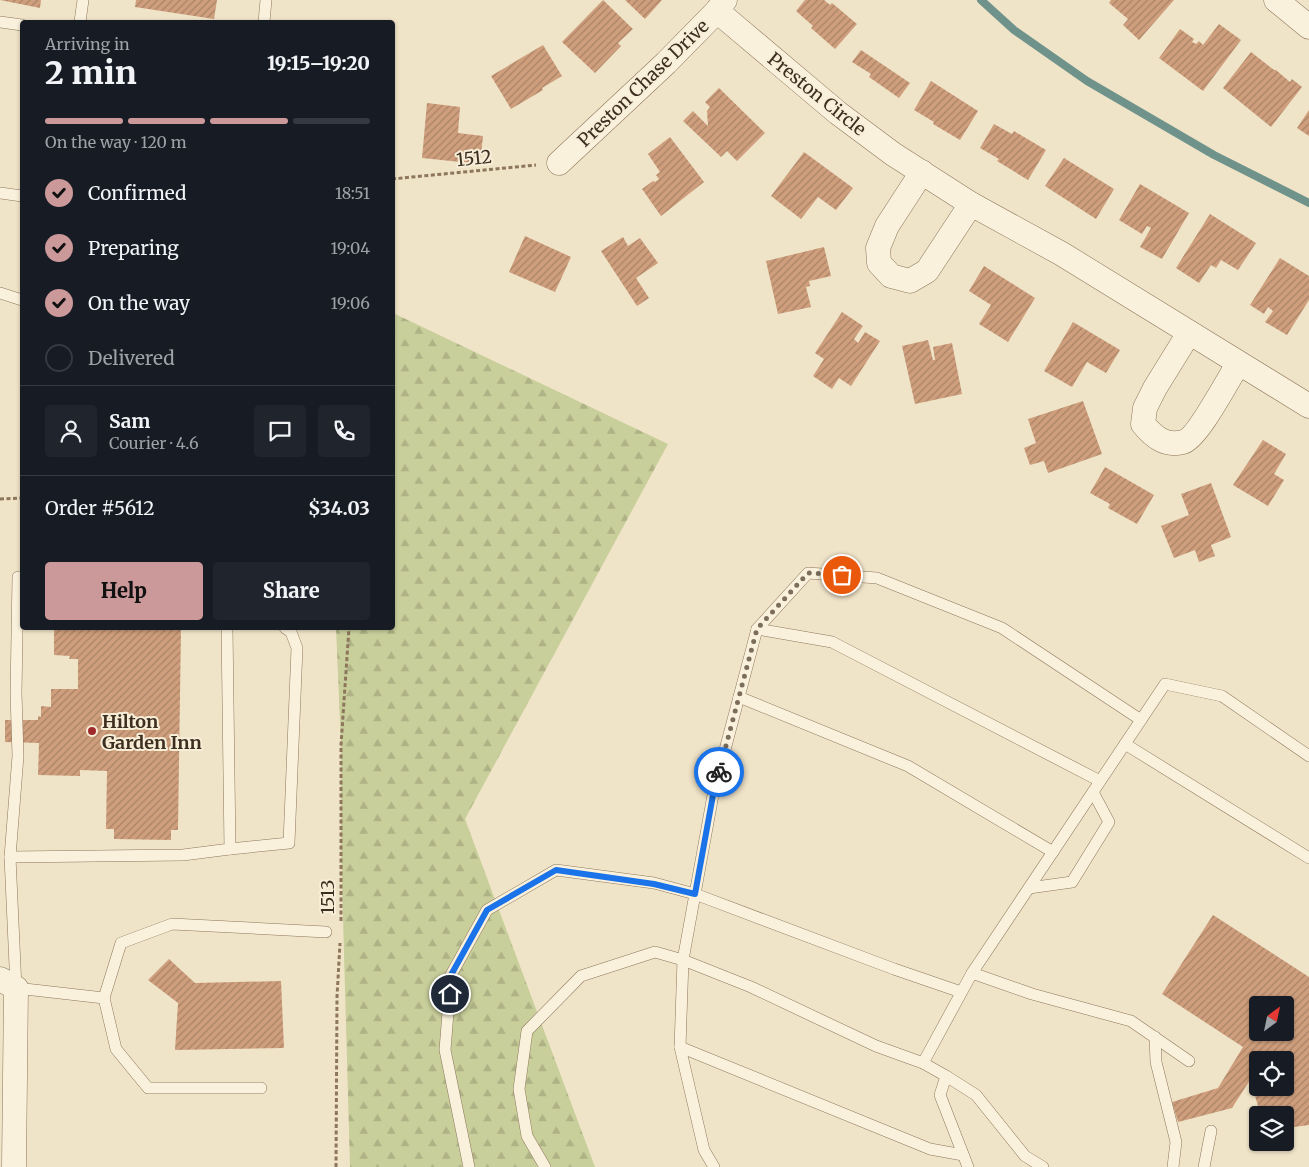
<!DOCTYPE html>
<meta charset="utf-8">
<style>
body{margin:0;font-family:Merriweather,serif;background:#20242c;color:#f1f3f6;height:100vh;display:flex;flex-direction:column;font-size:19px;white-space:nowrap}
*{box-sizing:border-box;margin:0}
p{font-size:16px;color:#9ea1a6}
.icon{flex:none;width:28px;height:28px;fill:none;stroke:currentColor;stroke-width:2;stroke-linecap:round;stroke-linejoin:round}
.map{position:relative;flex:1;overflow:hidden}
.sheet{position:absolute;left:20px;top:20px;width:375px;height:610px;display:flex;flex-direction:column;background:#171b24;border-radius:5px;box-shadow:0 1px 4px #0004}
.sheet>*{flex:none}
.needle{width:32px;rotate:33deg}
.controls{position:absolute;left:1249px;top:996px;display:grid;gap:10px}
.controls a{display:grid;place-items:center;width:45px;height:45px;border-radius:5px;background:#171b24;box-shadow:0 1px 4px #0004;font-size:25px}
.pin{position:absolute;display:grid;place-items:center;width:42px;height:42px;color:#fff;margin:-21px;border:2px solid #fff;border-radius:50%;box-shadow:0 1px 5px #0007}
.courier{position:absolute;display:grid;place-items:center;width:50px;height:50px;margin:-25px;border:4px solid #1a73e8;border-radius:50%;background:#fff;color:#222;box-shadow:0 1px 6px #0007}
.overview em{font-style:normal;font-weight:800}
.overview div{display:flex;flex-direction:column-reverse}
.overview{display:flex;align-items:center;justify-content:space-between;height:85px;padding:0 25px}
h1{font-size:32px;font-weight:800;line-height:38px}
.bar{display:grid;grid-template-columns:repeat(4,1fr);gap:8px 5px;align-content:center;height:60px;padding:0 25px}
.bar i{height:6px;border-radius:4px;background:#363941}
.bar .selected{background:#cc999b}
.bar p{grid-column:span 4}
.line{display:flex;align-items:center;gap:12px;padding:0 25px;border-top:1px solid #363941}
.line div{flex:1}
.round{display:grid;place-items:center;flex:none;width:52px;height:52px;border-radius:5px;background:#20242c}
ol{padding:0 25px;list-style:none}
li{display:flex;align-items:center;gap:15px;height:55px}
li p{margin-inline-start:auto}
li .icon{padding:5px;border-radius:50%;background:#cc999b;color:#111;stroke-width:4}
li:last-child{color:#9ea1a6}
li i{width:28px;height:28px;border:2px solid #363941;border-radius:50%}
.action{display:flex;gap:10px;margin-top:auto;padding:10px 25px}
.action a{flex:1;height:58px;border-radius:5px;background:#cc999b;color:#111;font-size:20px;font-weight:800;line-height:58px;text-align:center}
.action a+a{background:#20242c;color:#f1f3f6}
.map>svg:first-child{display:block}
.forest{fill:url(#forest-firs)}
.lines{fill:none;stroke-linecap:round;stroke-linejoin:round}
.stream{stroke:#6f938a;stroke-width:8}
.building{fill:url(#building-hatch);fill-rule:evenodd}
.service-casing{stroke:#8d765c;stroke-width:12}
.minor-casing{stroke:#8d765c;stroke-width:25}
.path{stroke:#8d765c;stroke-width:3;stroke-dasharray:4 2.5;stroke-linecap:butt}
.service{stroke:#faf1dc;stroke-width:11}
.minor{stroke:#faf1dc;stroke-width:24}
.done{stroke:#7c6e5b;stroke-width:5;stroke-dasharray:0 9}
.route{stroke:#1a73e8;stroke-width:6}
.poi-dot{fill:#9e2a2b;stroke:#f7eed8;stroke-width:2}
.labels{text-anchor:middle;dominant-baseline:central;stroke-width:4;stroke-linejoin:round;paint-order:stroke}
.street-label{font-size:18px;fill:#3d2e20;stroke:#f7eed8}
.poi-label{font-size:18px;font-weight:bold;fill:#3d2e20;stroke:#f7eed8;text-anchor:start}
</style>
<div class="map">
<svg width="1309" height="1167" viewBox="0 0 1309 1167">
<defs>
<pattern id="forest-firs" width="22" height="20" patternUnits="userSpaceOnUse" patternTransform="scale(1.25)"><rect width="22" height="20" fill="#c9cf9b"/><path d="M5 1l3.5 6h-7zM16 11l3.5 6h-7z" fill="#aeb285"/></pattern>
<pattern id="building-hatch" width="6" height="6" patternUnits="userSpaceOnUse" patternTransform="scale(1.25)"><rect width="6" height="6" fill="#cf9f7d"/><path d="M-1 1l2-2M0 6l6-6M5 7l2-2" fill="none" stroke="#a98266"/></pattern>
</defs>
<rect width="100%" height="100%" fill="#f0e4c8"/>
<polygon class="forest" points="393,313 668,444 465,819 595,1167 350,1167 341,847 341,745 336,628 392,628"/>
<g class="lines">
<polyline class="stream" points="981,0 1014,30 1087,81 1214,155 1309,203"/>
</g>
<g class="building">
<polygon points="0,0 41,0 40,8"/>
<polygon points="136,0 217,0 214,19 135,7"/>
<polygon points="603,0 633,29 618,43 621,46 595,73 562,42"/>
<polygon points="625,0 662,0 645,19"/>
<polygon points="805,0 824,0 830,5 832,3 857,24 835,49 811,28 813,26 796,11"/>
<polygon points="1111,0 1174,0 1139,40 1123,25 1128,19 1109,3"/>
<polygon points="1219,24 1241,40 1203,91 1159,58 1180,29 1194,39 1192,42 1196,44 1199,41 1203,45"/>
<polygon points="543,45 562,76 542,88 543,90 511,109 491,76"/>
<polygon points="861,50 910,83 899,98 869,77 871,74 852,62"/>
<polygon points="1251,52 1274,70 1276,70 1290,82 1292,79 1302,87 1271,127 1223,88"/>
<polygon points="931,81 978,111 960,140 933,124 934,122 914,110"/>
<polygon points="719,88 765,133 737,161 727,151 721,157 683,121 693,111 708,126 707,111 710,107 705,102"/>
<polygon points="427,103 460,107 458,133 483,136 480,164 422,158"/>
<polygon points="1309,110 1309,136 1297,128"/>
<polygon points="994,124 1012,134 1014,131 1046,150 1028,180 997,161 999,159 980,148"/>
<polygon points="670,137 704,182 661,216 642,189 653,181 655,182 659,179 656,175 660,172 648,154"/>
<polygon points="804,152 853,188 836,210 818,197 801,219 771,196"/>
<polygon points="1064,158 1114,189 1096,219 1045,186"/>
<polygon points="1140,184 1189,213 1162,259 1140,247 1151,228 1147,226 1142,234 1119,220"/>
<polygon points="1210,214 1256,243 1238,270 1221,260 1216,268 1211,265 1199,283 1176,268"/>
<polygon points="525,236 571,257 555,292 509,272"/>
<polygon points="623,237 628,246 640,238 658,263 636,278 649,298 637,306 601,251"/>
<polygon points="824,247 831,276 809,281 810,286 806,287 811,307 778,314 766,261"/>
<polygon points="1280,258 1309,276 1309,300 1287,335 1265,322 1273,311 1268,307 1264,314 1250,305"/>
<polygon points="984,266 1035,298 1008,342 979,324 991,305 969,291"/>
<polygon points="842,312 863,326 854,339 858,343 865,332 880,341 851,386 839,378 832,389 813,376 824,359 815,353"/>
<polygon points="1073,322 1120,350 1106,373 1087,362 1072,387 1044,371"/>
<polygon points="928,340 933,360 935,360 933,347 952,343 962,394 915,404 902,346"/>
<polygon points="1083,401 1102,454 1048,473 1044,461 1030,465 1024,448 1036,443 1028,419"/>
<polygon points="1263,440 1286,454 1274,474 1284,480 1268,506 1233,485"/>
<polygon points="1105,467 1154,495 1137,524 1108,508 1110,504 1090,493"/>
<polygon points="1211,483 1231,537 1211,545 1215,556 1199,562 1195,550 1174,558 1161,526 1189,515 1181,494"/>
<polygon points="54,628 181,628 178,830 171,830 171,840 114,839 114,829 106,829 107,771 80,770 80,776 38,775 39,743 5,742 5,720 38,720 38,716 41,717 41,706 51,707 51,689 78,689 78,659 69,659 70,656 54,655"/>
<path d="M1213,915L1309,977V1125L1294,1127L1285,1123V1115H1270L1259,1109L1250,1080L1232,1108L1178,1122L1172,1102L1218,1088L1243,1047L1162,994ZM1258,1005H1285V1032H1258ZM1258,1060H1285V1088H1258Z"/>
<polygon points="169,959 195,983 281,981 284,1048 175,1050 178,1003 148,980"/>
</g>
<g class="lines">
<defs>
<g id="service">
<polyline points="0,22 22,25"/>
<polyline points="80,22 83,0"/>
<polyline points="264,22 266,0"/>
<polyline points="0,193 22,196"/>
<polyline points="0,293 22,300"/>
<polyline points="22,577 18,577 16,693 18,756 10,857 16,988 104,998 121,943 172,924 326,932"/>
<polyline points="757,629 832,642 1100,781"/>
<polyline points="739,697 908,766 1053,852"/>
<polyline points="1125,744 1309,858"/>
<polyline points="230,849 289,843 297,648 291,632 285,628"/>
<polyline points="10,857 183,855 230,849 227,628"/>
<polyline points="1029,888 1072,882 1109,822 1093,792"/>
<polyline points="972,973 1032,994 1131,1021 1189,1061"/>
<polyline points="104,998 116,1049 148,1088 261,1088"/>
<polyline points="1155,1037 1156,1062 1176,1142 1173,1167"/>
<polyline points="680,1047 930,1149 963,1155"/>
<polyline points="923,1063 972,973 1165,684 1222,696 1309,756"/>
<polyline points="946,1076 976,1095 1025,1156 1043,1167"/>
<polyline points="469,1167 445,1050 451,975 487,910 556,870 654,883 695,894 894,969 961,992"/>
<polyline points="545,1167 527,1136 519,1089 527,1031 581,976 655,952 683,960 751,987 876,1046 923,1063 946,1076 940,1095 968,1167"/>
<polyline points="714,1167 704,1150 680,1047 683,960 713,795 757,629 808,573 877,578 1002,628 1141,720"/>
<polyline points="1204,1167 1211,1131"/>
</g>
<g id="minor">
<polyline points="1276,0 1309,27"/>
<polyline points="717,11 838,113 893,154 971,204 1062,254 1309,406"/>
<polyline points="559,163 666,63 717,11 725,0"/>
<polyline points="922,172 887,226 878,248 879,263 891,276 910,281 927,271 971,204"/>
<path d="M1189,333L1155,388L1145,408L1143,424C1153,436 1165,447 1183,442C1197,439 1229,378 1238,364"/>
<polyline points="0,979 16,988 14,1167"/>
</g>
</defs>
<use href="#service" class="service-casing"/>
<use href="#minor" class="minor-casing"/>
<g class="path">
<polyline points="392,179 536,165"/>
<polyline points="0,499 22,498"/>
<polyline points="341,921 341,745 349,628"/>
<polyline points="336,1167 337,997 340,943"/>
</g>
<use href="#service" class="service"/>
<use href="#minor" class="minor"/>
</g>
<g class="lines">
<polyline class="done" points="719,772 757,629 808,573 842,575"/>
<polyline class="route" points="450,994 451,975 487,910 556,870 654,884 695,894 713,795 719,772"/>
</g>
<circle class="poi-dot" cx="92" cy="731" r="5"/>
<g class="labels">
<g class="street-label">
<text transform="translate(643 83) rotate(-44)">Preston Chase Drive</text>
<text transform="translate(817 94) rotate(39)">Preston Circle</text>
<text transform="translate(474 158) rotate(-6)">1512</text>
<text transform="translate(327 897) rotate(-90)">1513</text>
</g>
<g class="poi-label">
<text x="102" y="721">Hilton<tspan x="102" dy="21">Garden Inn</tspan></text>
</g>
</g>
</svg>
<div class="controls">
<a><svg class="needle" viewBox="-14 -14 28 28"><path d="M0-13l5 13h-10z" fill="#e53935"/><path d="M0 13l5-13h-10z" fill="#9ea1a6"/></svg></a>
<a><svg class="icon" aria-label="locate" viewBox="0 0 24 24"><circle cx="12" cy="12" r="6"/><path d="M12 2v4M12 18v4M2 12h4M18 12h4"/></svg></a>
<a><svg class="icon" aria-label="layers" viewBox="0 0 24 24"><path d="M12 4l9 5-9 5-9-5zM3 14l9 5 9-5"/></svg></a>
</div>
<div class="pin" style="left:842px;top:575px;background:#ea580c"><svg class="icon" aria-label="bag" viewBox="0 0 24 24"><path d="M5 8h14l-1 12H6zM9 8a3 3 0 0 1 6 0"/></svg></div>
<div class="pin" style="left:450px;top:994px;background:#1f2937"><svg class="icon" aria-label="home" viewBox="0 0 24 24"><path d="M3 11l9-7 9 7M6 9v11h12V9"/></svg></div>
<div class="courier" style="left:719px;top:772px"><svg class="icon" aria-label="bike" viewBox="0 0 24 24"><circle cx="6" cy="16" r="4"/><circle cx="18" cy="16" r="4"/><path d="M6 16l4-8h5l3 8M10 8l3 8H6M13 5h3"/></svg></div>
<section class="sheet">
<div class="overview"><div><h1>2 min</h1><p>Arriving in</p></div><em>19:15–19:20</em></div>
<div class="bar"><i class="selected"></i><i class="selected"></i><i class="selected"></i><i></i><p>On the way · 120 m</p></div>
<ol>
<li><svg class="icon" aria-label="check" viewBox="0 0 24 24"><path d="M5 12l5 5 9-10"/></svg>Confirmed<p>18:51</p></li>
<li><svg class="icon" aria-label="check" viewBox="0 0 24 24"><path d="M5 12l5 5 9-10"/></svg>Preparing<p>19:04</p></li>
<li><svg class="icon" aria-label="check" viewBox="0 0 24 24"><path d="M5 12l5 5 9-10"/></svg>On the way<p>19:06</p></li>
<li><i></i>Delivered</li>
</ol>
<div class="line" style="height:90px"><a class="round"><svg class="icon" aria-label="person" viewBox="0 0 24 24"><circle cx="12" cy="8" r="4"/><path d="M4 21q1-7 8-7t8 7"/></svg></a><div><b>Sam</b><p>Courier · 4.6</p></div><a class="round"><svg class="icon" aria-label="chat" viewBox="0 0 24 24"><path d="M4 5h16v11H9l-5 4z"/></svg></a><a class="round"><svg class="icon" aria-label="phone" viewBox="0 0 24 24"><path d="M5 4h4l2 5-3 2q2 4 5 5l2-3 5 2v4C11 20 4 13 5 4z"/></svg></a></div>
<div class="line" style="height:65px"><div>Order #5612</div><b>$34.03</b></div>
<div class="action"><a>Help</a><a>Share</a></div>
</section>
</div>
